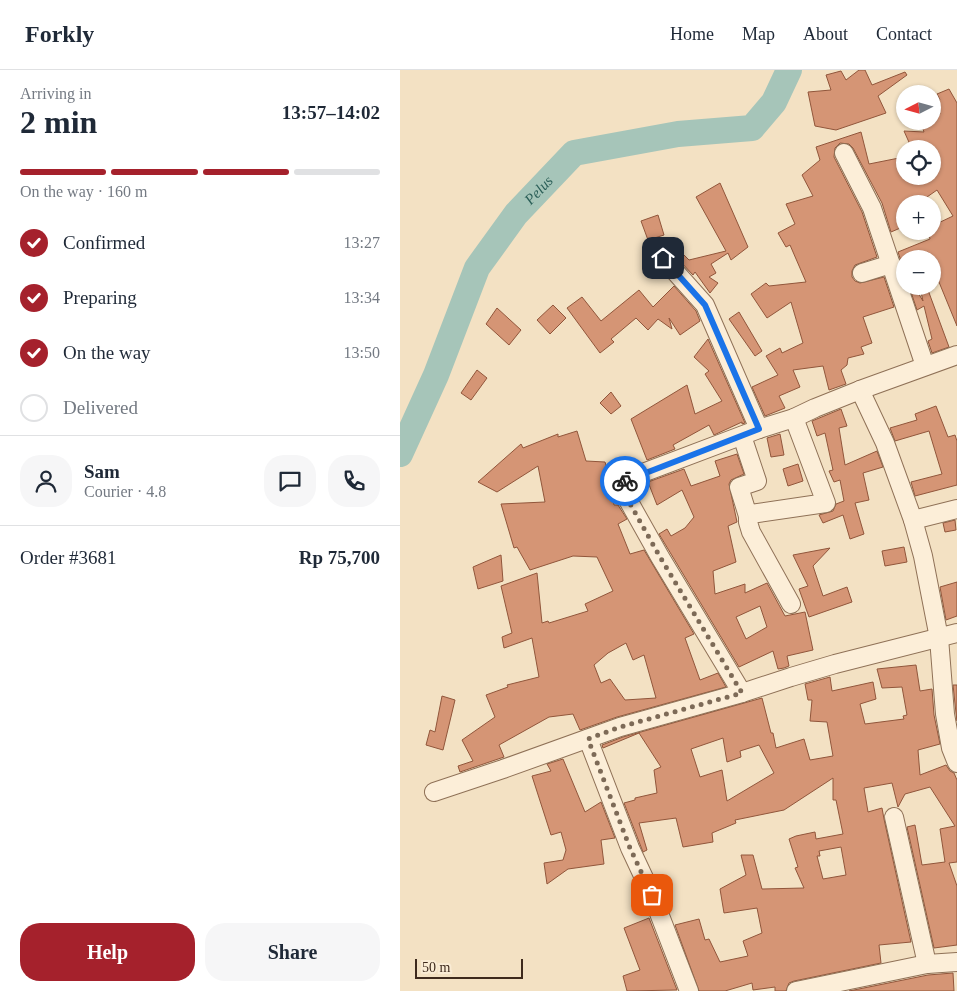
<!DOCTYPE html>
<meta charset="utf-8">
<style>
body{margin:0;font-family:"Times New Roman",serif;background:#f6f6f7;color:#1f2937;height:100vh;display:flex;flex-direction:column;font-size:19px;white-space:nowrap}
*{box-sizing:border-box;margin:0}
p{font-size:16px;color:#747a83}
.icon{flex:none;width:28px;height:28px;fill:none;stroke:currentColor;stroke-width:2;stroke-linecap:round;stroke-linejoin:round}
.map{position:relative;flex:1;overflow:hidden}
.details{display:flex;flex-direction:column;background:#fff;width:400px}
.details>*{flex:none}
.needle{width:32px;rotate:264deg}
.buttons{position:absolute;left:496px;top:15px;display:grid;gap:10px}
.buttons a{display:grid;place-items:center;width:45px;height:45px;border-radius:50%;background:#fff;box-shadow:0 1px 4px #0004;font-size:25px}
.scale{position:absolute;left:15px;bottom:12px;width:108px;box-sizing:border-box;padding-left:5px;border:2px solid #3e2a1d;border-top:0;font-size:14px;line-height:18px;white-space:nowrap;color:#3e2a1d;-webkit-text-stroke:4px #f9ebd4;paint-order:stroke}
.pin{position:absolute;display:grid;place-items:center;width:42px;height:42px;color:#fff;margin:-21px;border-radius:10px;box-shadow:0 2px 8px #0006}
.courier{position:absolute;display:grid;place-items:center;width:50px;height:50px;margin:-25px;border:4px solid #1a73e8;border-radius:50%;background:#fff;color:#222;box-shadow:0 1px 6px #0007}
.headline em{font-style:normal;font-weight:600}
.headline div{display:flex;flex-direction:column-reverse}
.headline{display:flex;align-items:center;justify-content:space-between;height:85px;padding:0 20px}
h1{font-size:32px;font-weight:600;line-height:38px}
.bar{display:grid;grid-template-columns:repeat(4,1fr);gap:8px 5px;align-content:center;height:60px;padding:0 20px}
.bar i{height:6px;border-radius:4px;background:#e0e1e3}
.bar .selected{background:#a5212c}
.bar p{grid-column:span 4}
.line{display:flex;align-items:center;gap:12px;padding:0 20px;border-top:1px solid #e0e1e3}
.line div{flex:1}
.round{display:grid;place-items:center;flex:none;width:52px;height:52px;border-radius:20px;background:#f6f6f7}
ol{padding:0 20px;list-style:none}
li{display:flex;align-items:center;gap:15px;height:55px}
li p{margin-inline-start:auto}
li .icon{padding:5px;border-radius:50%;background:#a5212c;color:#fff;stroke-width:4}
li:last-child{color:#747a83}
li i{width:28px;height:28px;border:2px solid #e0e1e3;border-radius:50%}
.button{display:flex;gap:10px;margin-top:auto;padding:10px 20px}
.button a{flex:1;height:58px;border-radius:20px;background:#a5212c;color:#fff;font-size:20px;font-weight:600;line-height:58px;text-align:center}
.button a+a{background:#f6f6f7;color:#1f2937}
header{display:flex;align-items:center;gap:30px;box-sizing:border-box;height:70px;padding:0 25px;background:#fff;border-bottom:1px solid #e0e1e3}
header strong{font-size:24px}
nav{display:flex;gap:28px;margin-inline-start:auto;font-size:18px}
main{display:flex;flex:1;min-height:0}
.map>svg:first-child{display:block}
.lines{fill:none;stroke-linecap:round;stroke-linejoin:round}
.river{stroke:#a6c5b9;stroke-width:26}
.building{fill:#d59575;stroke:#91563b;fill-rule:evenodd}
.minor-casing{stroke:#8f7157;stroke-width:20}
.minor{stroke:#fceed8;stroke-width:18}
.done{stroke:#7d6a57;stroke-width:5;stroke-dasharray:0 9}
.route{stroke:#1a73e8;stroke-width:6}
.labels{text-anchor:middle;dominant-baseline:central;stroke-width:4.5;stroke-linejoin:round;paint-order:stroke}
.water-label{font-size:15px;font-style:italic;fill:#2b5f58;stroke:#f9ebd4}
</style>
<header>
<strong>Forkly</strong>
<nav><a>Home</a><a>Map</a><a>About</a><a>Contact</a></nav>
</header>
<main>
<section class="details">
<div class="headline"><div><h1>2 min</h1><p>Arriving in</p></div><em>13:57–14:02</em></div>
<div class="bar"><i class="selected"></i><i class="selected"></i><i class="selected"></i><i></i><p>On the way · 160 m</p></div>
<ol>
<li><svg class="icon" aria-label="check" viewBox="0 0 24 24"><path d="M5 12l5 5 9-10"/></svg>Confirmed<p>13:27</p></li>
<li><svg class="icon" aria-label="check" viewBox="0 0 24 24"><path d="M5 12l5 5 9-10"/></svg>Preparing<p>13:34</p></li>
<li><svg class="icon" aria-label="check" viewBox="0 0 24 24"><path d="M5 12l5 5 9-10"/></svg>On the way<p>13:50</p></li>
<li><i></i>Delivered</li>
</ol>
<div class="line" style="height:90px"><a class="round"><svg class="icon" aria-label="person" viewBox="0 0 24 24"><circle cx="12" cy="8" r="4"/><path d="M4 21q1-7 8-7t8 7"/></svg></a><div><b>Sam</b><p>Courier · 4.8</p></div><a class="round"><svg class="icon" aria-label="chat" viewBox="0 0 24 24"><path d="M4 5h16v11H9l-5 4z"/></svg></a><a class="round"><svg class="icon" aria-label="phone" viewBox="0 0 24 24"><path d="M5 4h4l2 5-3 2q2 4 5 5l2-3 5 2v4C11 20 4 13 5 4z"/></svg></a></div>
<div class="line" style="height:65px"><div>Order #3681</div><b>Rp 75,700</b></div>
<div class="button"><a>Help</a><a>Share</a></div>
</section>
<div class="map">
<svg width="557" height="921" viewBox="0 0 557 921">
<rect width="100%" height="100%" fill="#f3e1c3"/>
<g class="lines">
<path class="river" id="s1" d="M0,384L36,305L77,198L116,144L174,83L278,64L352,58L374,32L389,0"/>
</g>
<g class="building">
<polygon points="459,0 465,0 472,15 505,2 507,5 478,26 486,43 436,60 415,56 408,22 431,20 426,5 441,1 446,10"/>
<polygon points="549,19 557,33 557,256 532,195 532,189 530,189 528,182 514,189 505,189 505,203 498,182 530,169 528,161 532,161 532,156 553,146 537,120 517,134 505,134 505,156 491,162 482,133 453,78 449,74 440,73 435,78 434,87 462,142 477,187 455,195 452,201 452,207 455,211 460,213 484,207 494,237 463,247 472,273 461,277 464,284 448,288 447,295 441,300 446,314 429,320 423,296 393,300 400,317 379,326 385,338 365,346 352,317 378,305 366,286 380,278 382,283 403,273 391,232 367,248 351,224 366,213 369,216 406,212 390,175 386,177 378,163 395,154 386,134 413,126 402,105 420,90 416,77 461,62 469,94 499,88 505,106 532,106 532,79 512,79 504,61 524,62 520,51 532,51 532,45 540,44 536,32 540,30 537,24"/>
<polygon points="320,113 348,177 331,190 328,183 311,194 316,203 309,207 318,213 310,223 295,202 293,205 278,189 283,184 289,190 326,181 296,127"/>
<polygon points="258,145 264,165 248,170 241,151"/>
<polygon points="274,216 296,241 300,251 280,265 269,248 272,259 258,249 248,260 236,248 211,269 214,272 200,283 167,238 182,227 201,251 239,220 253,237"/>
<polygon points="509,216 514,216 523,231 521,222 528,220 549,277 532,283 528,271 532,269 524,236 517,240"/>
<polygon points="153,235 166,248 150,264 137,250"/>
<polygon points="97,238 121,260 109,275 86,254"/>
<polygon points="339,242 362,281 355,286 329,249"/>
<polygon points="308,269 345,353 342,354 342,352 314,365 309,355 273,375 275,379 247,390 231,349 287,315 295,344 322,331 305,304 309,301 294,287"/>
<polygon points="77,300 87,308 71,330 61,323"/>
<polygon points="211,322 221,336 211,344 200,333"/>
<polygon points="536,336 548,367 555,365 557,371 557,415 515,426 511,412 542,404 529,361 495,371 490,358 517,350 515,344"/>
<polygon points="441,339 447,356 439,358 445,395 477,381 483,397 463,403 469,430 455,433 464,464 450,469 443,445 423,453 419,445 433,441 436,434 444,431 440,410 434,412 429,401 433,400 425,363 417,366 412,351"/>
<path d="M177,361L186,391L205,392L211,411L214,435H218L227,449L218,454L230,484L244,480L294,564L285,568L300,610L318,603L326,617L217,647L180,660L173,644L149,647L99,675L104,687L60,702L58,696L73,691L62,670L95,647L86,625L108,617L107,615L139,607L132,568L104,578L102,567L112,563L101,516L137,503L142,553L148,551L149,553L188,541L185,534L213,521L197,487L173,486L130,500L117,477L114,478L101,434L145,432L138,396L97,422L78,412L121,374L123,378L158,364V367ZM226,573L233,590L244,585L256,628L225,630L210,609L201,613L194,595L208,583Z"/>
<polygon points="380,364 384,385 371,387 367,368"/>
<path d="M337,384L344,404L331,410L329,414L337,452L328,456L336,492L313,501L315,524L345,514V523L367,513L385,546L405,542L413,580L387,586L389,596L384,598L378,599L373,581L339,597L259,464L267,459L271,466L285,458L294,447L282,420L257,435L248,412L284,399L291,416L320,406L315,391ZM360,536L367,557L346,569L336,547Z"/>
<polygon points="398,394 403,411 388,416 383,399"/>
<polygon points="555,450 556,460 545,462 543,453"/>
<polygon points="504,477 507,492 485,496 482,481"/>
<polygon points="430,478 413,496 423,526 447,517 452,532 409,547 399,519 408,516 393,485"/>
<polygon points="101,485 103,511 78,519 73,497"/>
<polygon points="557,512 557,546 546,550 540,517"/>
<path d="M516,595L520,621L532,619L534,645L540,674L518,680L520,705L546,695L550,701L554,703L557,710V792L549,793L557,816V875L534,878L507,757L515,755L522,795L545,792L540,759L555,756L530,717L505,724L498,737L492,713L464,718L468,742L482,738L484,749L511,872L479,875L481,893L394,911L389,913L386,921H375V917L353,920L352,913L325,921H299L275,855L299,849L305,870L309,869L320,892L348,886L343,871L362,863L357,838L324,843L320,819L346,805L341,785H353L362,819L404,818L395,798L398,797L389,769L396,766L415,762L416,769L443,764L436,730H433V708L384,740L335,750L336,753L312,763L313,772L283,777L276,748L239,753L247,780L243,782L224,733L235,730V728L257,723L254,700L261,697L239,663L203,678L202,675L223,667L362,628L371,663H373L376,678L404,669L410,690L433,686L427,652L410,651L412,630H408L405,614L430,607L432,621L473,612L476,629L460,634L465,654L504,649L503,646L507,645L502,617L482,618L477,599ZM323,668L327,692L341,687L340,681L359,675L374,703L327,731L322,700L300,707L291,679ZM441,777L446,805L423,809L417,786H420L419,781Z"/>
<polygon points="553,615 557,615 557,651 556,643"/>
<polygon points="42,626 55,630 43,680 26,675 30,660 35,662"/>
<polygon points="163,689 185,742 201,732 215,768 201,770 204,794 168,799 147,814 144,793 163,790 166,780 161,762 151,765 132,706 151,701 147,694"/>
<polygon points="249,848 277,920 227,921 223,906 240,900 224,858"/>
<polygon points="553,903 554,921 449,921 528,905"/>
</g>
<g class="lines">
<defs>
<g id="minor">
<polyline points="444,83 472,138 525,296"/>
<polyline points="263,188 305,235 359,359"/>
<polyline points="462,203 491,194"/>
<polyline points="460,320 485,373 513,450 523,486 539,568 545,644 551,678 557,693"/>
<polyline points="342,366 357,411 339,417 348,446"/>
<polyline points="513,450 557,439"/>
<polyline points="391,534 351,462 348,452 348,446 351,444 426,433 394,348"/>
<polyline points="342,623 260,487 228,430 222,414 225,410 240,404 359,359 394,348 415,338 460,320 557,285"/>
<polyline points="188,669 230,778 252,825 289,921"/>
<polyline points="34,722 103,699 220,657 342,623 391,607 435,594 557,563"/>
<polyline points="494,747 527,894"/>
<polyline points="396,921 527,894 557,892"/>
</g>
</defs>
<use href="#minor" class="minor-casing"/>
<use href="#minor" class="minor"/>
</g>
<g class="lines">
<polyline class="done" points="225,411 222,414 228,430 260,487 342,623 220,657 188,669 230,778 252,825"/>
<polyline class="route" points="225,411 359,359 305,235 263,188"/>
</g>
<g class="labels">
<g class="water-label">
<text stroke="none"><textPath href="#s1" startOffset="301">Pelus</textPath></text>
</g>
</g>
</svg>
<div class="buttons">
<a><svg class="needle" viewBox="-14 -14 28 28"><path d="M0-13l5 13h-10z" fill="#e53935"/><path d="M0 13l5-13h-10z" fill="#747a83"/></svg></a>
<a><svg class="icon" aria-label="locate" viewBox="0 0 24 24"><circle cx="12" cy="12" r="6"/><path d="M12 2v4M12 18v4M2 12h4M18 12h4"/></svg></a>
<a>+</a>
<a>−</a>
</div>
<div class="scale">50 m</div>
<div class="pin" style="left:252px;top:825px;background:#ea580c"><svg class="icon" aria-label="bag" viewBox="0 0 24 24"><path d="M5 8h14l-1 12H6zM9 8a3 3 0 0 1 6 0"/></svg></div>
<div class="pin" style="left:263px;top:188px;background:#1f2937"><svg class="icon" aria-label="home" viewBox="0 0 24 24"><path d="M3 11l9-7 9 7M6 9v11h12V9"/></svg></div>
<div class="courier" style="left:225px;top:411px"><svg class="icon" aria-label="bike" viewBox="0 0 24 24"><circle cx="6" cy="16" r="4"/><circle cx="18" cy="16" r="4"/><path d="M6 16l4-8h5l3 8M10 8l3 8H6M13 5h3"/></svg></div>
</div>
</main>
